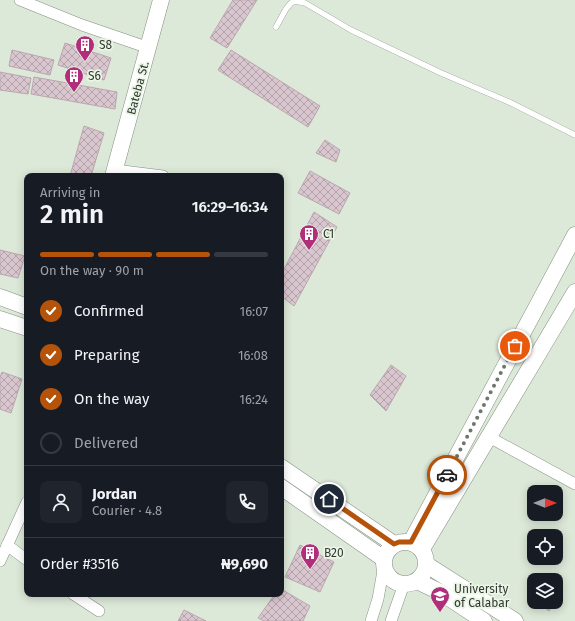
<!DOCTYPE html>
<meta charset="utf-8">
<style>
body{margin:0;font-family:"Fira Sans",sans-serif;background:#20242c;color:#f1f3f6;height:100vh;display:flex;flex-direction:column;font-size:15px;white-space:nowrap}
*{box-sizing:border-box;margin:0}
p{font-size:13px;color:#9ea1a6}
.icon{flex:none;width:22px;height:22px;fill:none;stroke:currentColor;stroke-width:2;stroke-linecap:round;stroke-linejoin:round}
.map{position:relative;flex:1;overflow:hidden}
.sheet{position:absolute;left:24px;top:173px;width:260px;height:424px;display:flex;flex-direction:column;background:#171b24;border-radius:8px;box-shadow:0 2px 10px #0003}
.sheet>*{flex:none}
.needle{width:26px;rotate:90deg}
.controls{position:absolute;left:527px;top:485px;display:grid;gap:8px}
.controls a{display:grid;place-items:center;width:36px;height:36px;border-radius:8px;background:#171b24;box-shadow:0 2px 10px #0003;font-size:20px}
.pin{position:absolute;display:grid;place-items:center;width:34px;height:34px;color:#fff;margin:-17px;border:2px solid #fff;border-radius:50%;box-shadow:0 1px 4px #0007}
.courier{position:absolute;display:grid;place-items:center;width:40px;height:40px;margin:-20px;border:3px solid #b45309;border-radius:50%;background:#fff;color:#222;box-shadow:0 1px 5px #0007}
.headline em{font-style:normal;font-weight:600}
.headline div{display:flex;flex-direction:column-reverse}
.headline{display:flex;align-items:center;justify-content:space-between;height:68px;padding:0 16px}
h1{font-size:26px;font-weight:600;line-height:30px}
.bar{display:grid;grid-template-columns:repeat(4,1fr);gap:6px 4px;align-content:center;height:48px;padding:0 16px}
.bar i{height:5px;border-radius:3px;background:#363941}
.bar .active{background:#b45309}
.bar p{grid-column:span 4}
.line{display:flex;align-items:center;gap:10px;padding:0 16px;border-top:1px solid #363941}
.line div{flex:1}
.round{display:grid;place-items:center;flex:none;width:42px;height:42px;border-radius:8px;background:#20242c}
ol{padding:0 16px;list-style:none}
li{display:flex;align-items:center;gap:12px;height:44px}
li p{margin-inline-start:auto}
li .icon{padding:4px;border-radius:50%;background:#b45309;color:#fff;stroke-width:4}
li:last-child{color:#9ea1a6}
li i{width:22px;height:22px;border:2px solid #363941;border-radius:50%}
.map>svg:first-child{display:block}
.building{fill:url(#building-cross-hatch);stroke:#baa7af}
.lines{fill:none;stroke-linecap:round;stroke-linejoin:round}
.lane-casing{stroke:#869081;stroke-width:6}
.street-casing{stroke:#869081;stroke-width:12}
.secondary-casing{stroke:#869081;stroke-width:17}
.lane{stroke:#fff;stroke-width:5.5}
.street{stroke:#fff;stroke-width:11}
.secondary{stroke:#fff;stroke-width:16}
.done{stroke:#6f766c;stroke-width:4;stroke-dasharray:0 7.2}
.route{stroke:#b45309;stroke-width:5}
.labels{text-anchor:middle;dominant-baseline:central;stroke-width:3.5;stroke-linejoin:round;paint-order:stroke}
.poi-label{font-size:12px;fill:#343832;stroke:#e9f5e5;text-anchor:start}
.street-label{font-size:12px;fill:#343832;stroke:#e9f5e5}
</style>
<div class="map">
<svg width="575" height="621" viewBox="0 0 575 621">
<defs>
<pattern id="building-cross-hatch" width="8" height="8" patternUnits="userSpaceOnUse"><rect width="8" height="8" fill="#dac6cf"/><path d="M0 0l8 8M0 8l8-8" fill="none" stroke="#b2a2a9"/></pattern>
</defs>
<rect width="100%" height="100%" fill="#dce8d8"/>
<g class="building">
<polygon points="233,0 257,0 227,48 210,38"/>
<polygon points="65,43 111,58 104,80 58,65"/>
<polygon points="12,50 54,60 50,75 9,66"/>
<polygon points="231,50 320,106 308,127 218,70"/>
<polygon points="0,72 31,78 28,94 0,90"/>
<polygon points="34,77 117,92 115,109 31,94"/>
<polygon points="84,126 104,133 91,176 70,176"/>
<polygon points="325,140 340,150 336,162 316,153"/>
<polygon points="310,171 350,193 339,214 298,193"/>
<polygon points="314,212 337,227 294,306 281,296 281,275"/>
<polygon points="0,250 25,256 18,278 0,274"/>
<polygon points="391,365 406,376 386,411 370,395"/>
<polygon points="2,372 22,379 11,413 0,409 0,377"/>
<polygon points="300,545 334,562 320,592 285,577"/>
<polygon points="281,589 310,606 303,621 264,621 258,618 275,594 281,594"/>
<polygon points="537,602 554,602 549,611"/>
<polygon points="184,610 206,621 178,621"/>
</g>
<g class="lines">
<defs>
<polyline id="lane" points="276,27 286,9 291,3 295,1 305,3 351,30 441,73 509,102 575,135"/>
<g id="street">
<polyline points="20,0 82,25 149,48"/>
<polyline points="115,170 163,176"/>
<polyline points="489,437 575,484"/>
<polyline points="7,545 27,560"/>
<polyline points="0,561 27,502"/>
<polyline points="73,594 99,611"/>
<polyline points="371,621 378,599 384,565"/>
<polyline points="391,621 404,584"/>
</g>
<g id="secondary">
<polyline points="113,176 161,0"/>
<polyline points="0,297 27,307"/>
<polyline points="0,319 27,328"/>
<polyline points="281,467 394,544"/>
<polyline points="281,487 384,559"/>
<circle cx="405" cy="563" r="21"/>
<polyline points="411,542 575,235"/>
<polyline points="422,549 575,292"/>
<polyline points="427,565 515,621"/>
<polyline points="417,581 440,592 484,621"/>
</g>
</defs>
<use href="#lane" class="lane-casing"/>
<use href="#street" class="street-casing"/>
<use href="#secondary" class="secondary-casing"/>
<use href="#lane" class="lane"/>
<use href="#street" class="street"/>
<use href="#secondary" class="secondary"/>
</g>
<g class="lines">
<polyline class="done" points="447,475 515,346"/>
<polyline class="route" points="329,499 394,544 399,542 411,542 447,475"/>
</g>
<defs>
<symbol id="building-pin" viewBox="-11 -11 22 30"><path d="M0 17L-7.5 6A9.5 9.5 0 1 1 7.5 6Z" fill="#b12f7a" stroke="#e9f5e5"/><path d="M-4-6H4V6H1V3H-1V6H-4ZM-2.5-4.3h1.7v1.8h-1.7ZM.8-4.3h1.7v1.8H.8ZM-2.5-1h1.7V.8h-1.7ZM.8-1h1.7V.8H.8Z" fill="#fff"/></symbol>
<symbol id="university-pin" viewBox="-11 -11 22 30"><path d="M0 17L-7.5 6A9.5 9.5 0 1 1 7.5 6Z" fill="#b12f7a" stroke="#e9f5e5"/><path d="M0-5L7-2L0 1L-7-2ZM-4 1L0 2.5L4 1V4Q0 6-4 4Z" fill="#fff"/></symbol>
</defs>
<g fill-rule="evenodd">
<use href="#building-pin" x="74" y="34" width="22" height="30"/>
<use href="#building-pin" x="63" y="65" width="22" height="30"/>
<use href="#building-pin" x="298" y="223" width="22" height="30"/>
<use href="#building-pin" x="299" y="542" width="22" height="30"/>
<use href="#university-pin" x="429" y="585" width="22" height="30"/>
</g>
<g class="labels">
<g class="poi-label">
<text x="99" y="45">S8</text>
<text x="88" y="76">S6</text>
<text x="323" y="234">C1</text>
<text x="324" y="553">B20</text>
<text x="454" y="589">University<tspan x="454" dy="14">of Calabar</tspan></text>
</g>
<g class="street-label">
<text transform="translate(138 88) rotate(-75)">Bateba St.</text>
</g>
</g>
</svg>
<div class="controls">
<a><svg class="needle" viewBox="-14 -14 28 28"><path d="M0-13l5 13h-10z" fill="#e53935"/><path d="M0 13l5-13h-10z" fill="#9ea1a6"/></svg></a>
<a><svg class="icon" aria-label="locate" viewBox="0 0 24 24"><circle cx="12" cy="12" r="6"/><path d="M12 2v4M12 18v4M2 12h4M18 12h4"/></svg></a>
<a><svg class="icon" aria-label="layers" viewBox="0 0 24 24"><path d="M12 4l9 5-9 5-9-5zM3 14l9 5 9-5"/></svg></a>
</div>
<div class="pin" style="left:515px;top:346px;background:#ea580c"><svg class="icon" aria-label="bag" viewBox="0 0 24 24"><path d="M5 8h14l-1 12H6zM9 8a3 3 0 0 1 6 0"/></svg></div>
<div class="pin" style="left:329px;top:499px;background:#1f2937"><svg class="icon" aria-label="home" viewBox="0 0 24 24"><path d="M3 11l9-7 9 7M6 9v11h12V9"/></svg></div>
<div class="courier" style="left:447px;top:475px"><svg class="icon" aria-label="car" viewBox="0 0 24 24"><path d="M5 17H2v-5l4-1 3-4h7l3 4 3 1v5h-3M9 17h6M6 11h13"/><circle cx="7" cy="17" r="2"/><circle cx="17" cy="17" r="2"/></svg></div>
<section class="sheet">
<div class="headline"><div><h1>2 min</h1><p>Arriving in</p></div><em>16:29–16:34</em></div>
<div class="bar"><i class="active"></i><i class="active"></i><i class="active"></i><i></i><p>On the way · 90 m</p></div>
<ol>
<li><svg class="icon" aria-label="check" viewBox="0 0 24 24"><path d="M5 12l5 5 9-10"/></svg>Confirmed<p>16:07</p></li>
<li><svg class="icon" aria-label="check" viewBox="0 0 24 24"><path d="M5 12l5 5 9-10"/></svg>Preparing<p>16:08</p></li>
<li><svg class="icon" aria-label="check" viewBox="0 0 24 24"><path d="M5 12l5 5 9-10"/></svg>On the way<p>16:24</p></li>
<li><i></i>Delivered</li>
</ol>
<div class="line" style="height:72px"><a class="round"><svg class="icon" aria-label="person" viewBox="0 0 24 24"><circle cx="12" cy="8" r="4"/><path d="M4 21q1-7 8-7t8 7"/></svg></a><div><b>Jordan</b><p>Courier · 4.8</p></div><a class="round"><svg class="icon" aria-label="phone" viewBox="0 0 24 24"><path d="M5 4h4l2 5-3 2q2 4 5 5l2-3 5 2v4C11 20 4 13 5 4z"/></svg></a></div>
<div class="line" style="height:52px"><div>Order #3516</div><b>₦9,690</b></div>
</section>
</div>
